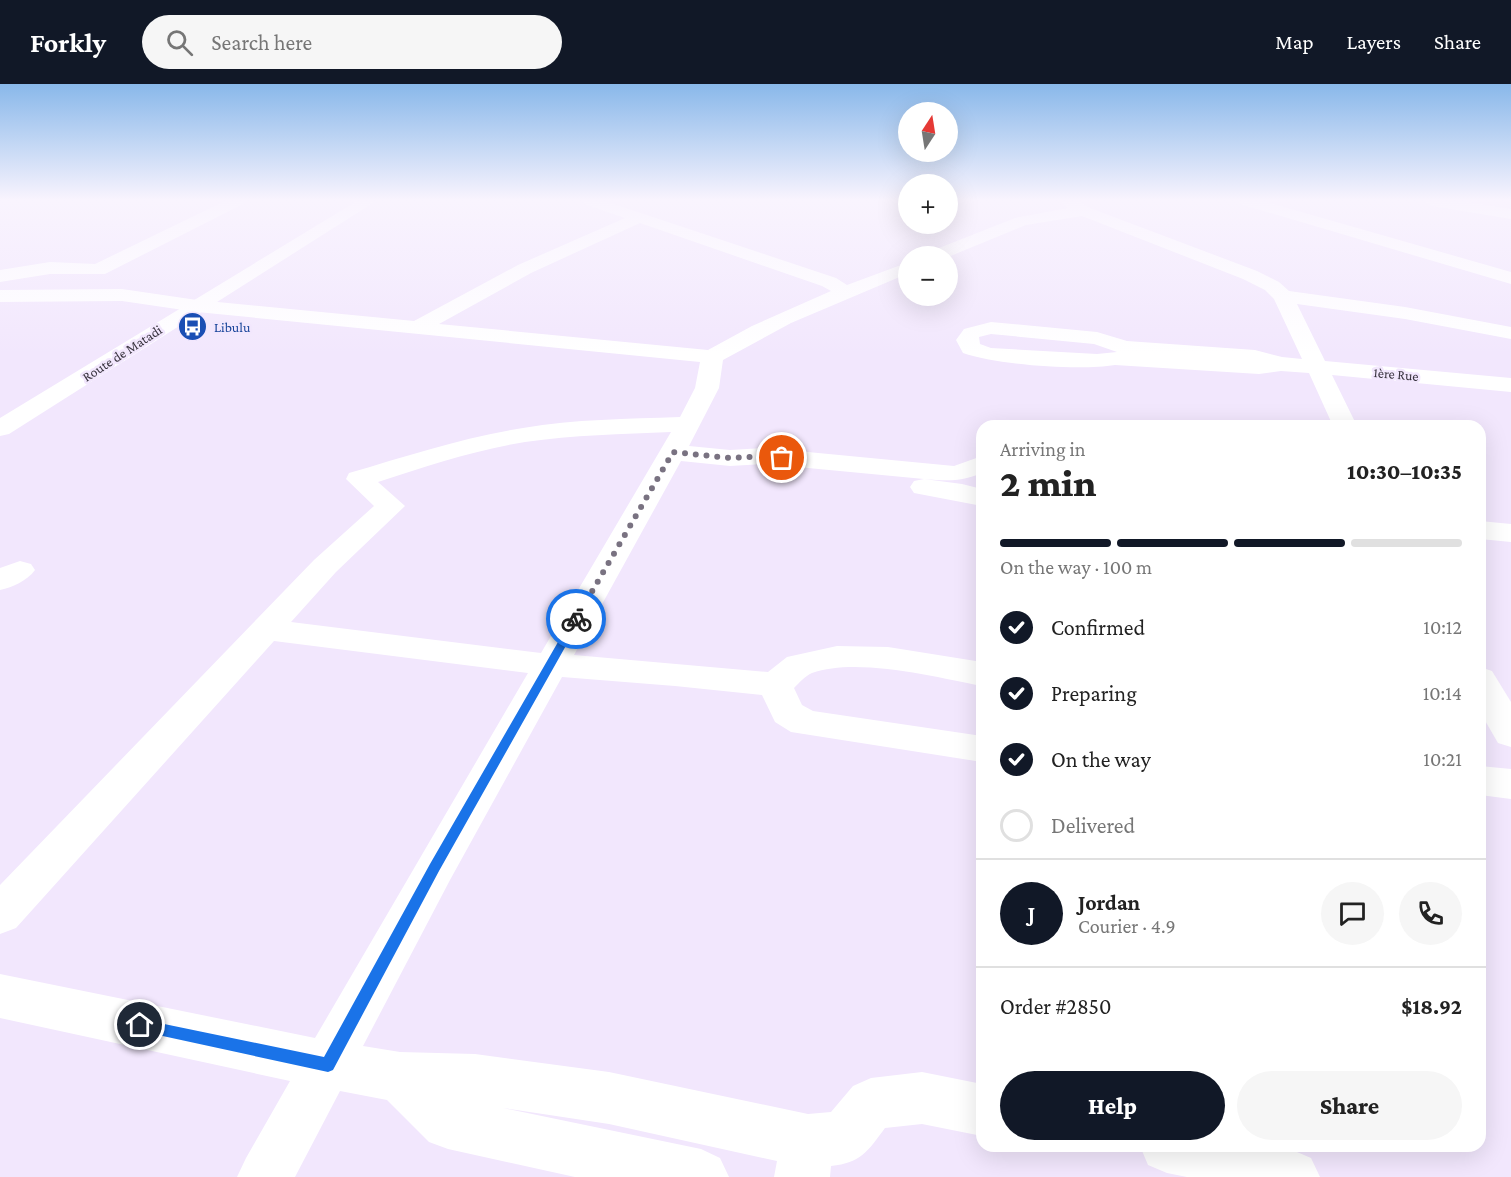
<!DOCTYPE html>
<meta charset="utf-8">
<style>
body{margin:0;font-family:"Crimson Pro",serif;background:#f6f6f6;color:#222;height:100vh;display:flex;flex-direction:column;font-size:22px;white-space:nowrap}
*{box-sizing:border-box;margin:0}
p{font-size:20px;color:#767676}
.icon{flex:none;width:33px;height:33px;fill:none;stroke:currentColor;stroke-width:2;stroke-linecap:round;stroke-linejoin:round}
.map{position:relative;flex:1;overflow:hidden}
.panel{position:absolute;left:976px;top:336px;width:510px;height:732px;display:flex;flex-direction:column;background:#fff;border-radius:18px;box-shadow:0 6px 24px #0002}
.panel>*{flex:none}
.needle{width:39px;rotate:12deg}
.controls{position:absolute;left:898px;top:18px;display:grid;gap:12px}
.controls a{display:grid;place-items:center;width:60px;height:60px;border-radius:50%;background:#fff;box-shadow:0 6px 24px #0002;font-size:30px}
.pin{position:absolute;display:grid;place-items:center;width:51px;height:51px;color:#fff;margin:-26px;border:3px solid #fff;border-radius:50%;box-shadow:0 2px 6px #0007}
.courier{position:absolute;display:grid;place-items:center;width:60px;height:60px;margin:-30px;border:4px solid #1a73e8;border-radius:50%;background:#fff;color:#222;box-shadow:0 2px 8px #0007}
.overview em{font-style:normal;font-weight:800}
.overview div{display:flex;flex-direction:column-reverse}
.overview{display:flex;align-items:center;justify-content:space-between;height:102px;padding:0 24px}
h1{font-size:39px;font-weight:800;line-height:45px}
.bar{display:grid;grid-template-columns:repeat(4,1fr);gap:9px 6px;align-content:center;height:72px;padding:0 24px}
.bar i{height:8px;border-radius:4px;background:#e0e0e0}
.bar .on{background:#111827}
.bar p{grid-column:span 4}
.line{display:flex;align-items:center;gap:15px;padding:0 24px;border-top:2px solid #e0e0e0}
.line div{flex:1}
.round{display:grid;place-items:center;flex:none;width:63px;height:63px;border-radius:32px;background:#f6f6f6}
ol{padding:0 24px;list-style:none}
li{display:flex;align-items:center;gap:18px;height:66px}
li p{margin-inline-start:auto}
li .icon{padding:6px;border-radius:50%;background:#111827;color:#fff;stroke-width:4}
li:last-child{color:#767676}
li i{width:33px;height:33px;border:3px solid #e0e0e0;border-radius:50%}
.primary-button{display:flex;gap:12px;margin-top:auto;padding:12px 24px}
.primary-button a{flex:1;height:69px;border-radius:36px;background:#111827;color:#fff;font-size:24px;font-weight:800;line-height:69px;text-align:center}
.primary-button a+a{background:#f6f6f6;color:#222}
header{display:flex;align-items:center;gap:36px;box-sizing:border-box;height:84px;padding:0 30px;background:#111827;color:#fff}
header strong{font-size:28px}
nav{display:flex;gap:33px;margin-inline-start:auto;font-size:21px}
.search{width:420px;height:54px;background:#f6f6f6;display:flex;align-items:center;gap:15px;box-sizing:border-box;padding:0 21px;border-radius:33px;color:#767676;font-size:22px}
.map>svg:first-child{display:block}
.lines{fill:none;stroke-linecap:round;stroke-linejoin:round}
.minor{fill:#fff;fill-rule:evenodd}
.trunk{fill:#fff;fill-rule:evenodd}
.route{fill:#1a73e8}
.done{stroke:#797281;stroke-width:6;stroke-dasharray:0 10.8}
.labels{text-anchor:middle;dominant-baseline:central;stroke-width:5;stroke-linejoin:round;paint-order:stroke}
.far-transit-label{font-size:14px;fill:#164399;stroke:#f2e7fd;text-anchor:start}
.far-street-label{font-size:14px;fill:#38333e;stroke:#f2e7fd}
</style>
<header>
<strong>Forkly</strong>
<div class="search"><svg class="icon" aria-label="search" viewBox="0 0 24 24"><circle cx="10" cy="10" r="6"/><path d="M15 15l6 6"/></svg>Search here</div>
<nav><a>Map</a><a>Layers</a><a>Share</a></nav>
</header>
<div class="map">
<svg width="1511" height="1093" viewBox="0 0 1511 1093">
<rect width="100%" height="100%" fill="#f2e7fd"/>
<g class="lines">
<g class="minor">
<polygon points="225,117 245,117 243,120 105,190 50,190 0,198 0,186 50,178 95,180"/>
<path d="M582,117H605L836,194L847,201L909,178V189L791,239L723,276L719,304L689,362L730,366L766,364L954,382L982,372V389C960,398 948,397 924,395L962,400L982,405V422L914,409L910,403L914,397L924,395L766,380L730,382L681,377L574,571L768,588L787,573L837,562L888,563L982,578V602C935,593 857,573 812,589C805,592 799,599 794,604L802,621L813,627L982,652V678L791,648L775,638L762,611L675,602L562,593L450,796L363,962L400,968L475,970L609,988L808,1030L831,1028L853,1002L871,994L922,988L982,1000V1052L922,1040L885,1044C868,1067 861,1079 831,1082L830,1093H774L777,1077L609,1040L503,1024L701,1065L720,1074L729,1093H575L448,1065L429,1058L387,1016L340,1007L295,1093H237L246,1074L290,997L0,934V890L315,954L528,589L274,557L16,844L0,850V801L314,476L374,422L346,395L349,389C407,372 464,353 523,344C575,335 627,335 680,333L695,304L700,278L197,228L122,217L0,218V206L122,205L197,216L414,237L518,181L625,134L584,120ZM640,139L822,202L831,207L752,242L708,266L439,240L531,189ZM671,348L541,569L291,538L336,488L405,422L378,398C426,382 475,366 525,358C573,351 622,350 671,348Z"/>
<path d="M1060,117H1079L1090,124L1257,187L1279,198L1289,207L1405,223L1511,243V255L1405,235L1297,220L1325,277L1511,294V308L1332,291L1357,342H1333L1309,289L1281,287L1259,290L1115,281C1079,287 998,281 963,269L956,256L964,245L991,238L1097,248L1127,257L1255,266L1282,273L1302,275L1274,215L1265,206L1243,195L1082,132L1026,141L948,173L926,172L929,168L1015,134L1068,124ZM991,250L1094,260L1117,268L1097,270L991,264L980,260L979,253Z"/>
<polygon points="1238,117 1263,117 1511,188 1511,200 1240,120"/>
<polygon points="1424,117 1461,117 1511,125 1511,135 1432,122"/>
<polygon points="1480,437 1511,440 1511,458 1480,455"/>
<path d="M20,477L31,480L35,486C27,497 13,503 0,506V484Z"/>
<polygon points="1480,583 1492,587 1511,618 1511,663 1498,659 1480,628"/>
<polygon points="1480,682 1511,685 1511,715 1480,711"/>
<polygon points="1140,1062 1283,1062 1311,1074 1320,1093 1187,1093 1167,1089 1148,1081"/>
</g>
<polygon class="trunk" points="357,117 376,117 9,350 0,352 0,334"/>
</g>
<linearGradient id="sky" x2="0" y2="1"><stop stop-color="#89b8ea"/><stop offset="0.43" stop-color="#f9f4fe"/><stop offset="1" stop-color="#f9f4fe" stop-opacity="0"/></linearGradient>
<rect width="1511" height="270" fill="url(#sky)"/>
<polygon class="route" points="573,532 581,535 439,787 333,986 328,988 135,946 133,941 135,937 140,935 324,973 430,780"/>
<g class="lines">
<polyline class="done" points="576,535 673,368 730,374 766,372 782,374"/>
</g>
<defs>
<symbol id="bus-disc" viewBox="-11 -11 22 22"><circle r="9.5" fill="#1a4fb4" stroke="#f2e7fd"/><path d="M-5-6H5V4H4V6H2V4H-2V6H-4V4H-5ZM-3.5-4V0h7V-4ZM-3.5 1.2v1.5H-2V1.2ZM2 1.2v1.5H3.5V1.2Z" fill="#fff"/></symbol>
</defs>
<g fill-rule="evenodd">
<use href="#bus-disc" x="176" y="226" width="33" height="33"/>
</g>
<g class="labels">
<g class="far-transit-label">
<text x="214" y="243">Libulu</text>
</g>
<g class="far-street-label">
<text transform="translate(122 269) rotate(-33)">Route de Matadi</text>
<text transform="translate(1396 290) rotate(5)">1ère Rue</text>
</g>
</g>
</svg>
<div class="controls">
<a><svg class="needle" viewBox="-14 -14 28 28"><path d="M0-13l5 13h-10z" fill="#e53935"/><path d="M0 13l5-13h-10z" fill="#767676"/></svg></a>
<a>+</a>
<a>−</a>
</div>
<div class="pin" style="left:782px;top:374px;background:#ea580c"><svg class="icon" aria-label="bag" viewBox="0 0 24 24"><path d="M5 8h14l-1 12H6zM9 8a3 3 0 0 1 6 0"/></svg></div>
<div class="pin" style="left:140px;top:941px;background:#1f2937"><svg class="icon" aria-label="home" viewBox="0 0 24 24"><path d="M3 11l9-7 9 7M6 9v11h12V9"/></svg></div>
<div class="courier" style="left:576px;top:535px"><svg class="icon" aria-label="bike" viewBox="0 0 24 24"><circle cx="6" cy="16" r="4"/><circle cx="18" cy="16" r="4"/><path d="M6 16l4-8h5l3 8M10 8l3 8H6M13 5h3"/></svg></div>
<section class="panel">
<div class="overview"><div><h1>2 min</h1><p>Arriving in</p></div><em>10:30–10:35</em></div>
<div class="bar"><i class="on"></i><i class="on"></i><i class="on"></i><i></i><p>On the way · 100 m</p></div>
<ol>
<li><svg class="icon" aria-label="check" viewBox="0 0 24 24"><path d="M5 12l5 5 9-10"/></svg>Confirmed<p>10:12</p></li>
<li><svg class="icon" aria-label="check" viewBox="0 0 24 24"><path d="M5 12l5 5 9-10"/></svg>Preparing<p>10:14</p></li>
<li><svg class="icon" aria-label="check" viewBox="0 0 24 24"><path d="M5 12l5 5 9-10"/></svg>On the way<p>10:21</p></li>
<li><i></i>Delivered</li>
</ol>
<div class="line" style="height:108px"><b class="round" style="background:#111827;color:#fff">J</b><div><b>Jordan</b><p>Courier · 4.9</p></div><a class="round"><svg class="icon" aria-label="chat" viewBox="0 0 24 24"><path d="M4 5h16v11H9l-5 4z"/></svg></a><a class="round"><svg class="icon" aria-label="phone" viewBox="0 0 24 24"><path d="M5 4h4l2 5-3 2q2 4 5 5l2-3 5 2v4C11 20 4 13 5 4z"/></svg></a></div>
<div class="line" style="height:78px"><div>Order #2850</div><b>$18.92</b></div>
<div class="primary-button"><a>Help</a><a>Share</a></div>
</section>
</div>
